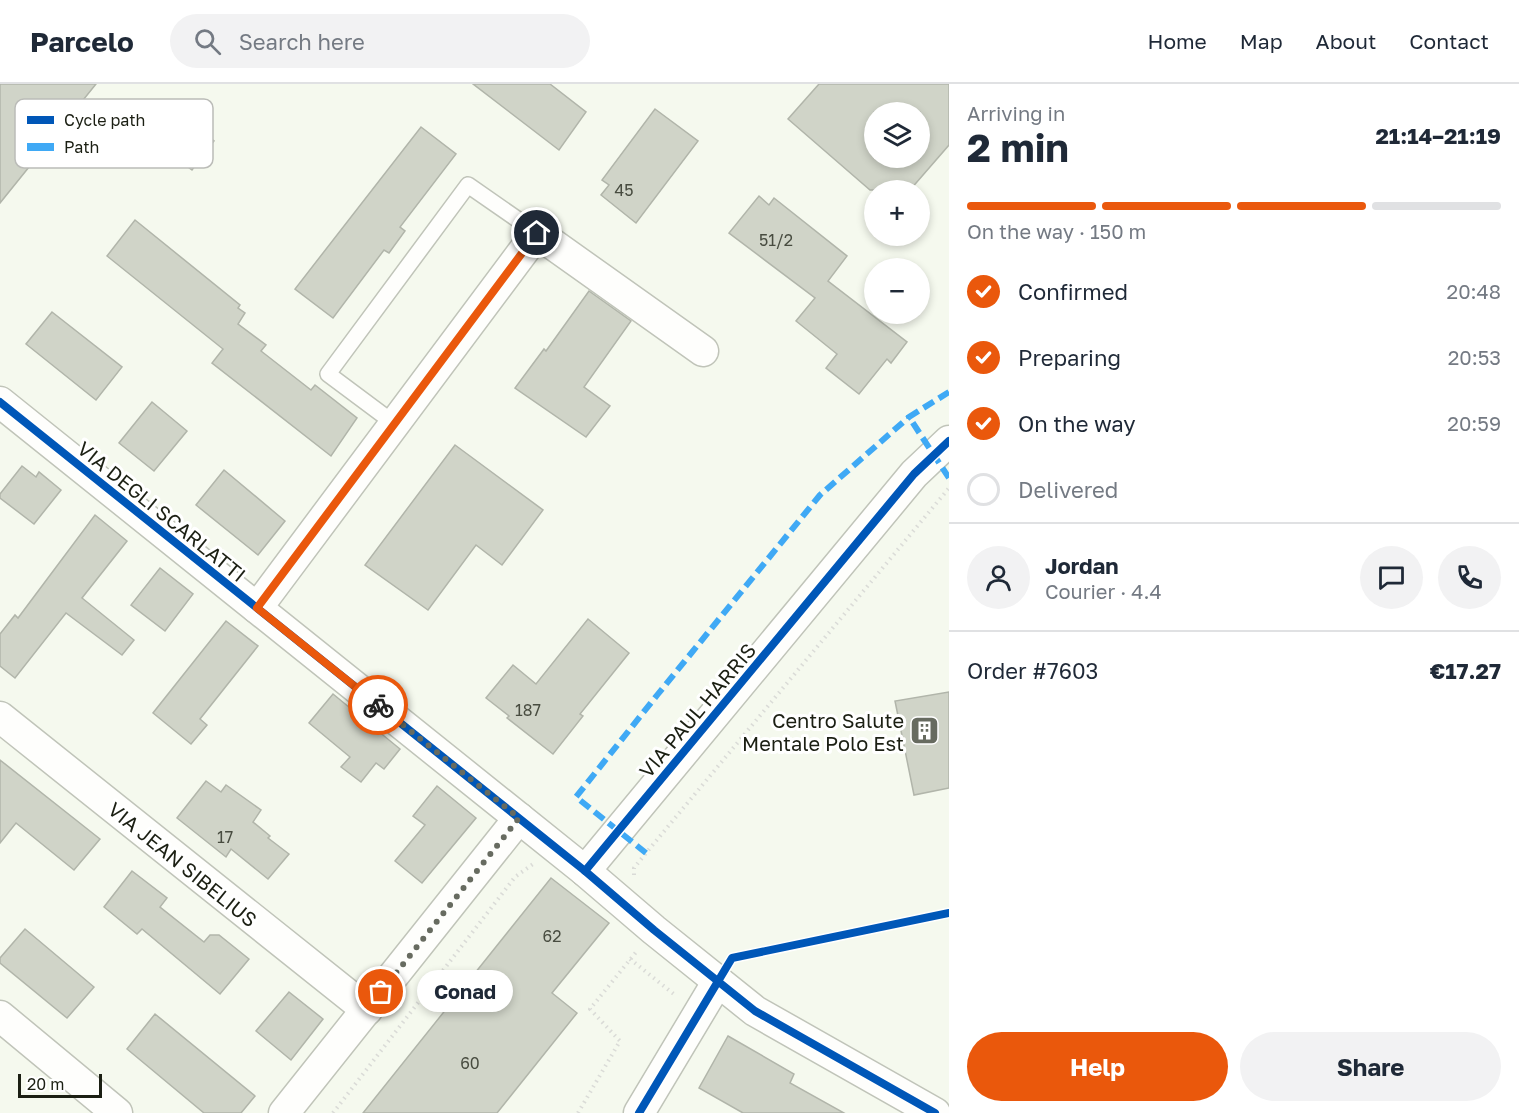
<!DOCTYPE html>
<meta charset="utf-8">
<style>
body{margin:0;font-family:"Golos Text",sans-serif;background:#f2f2f3;color:#1f2937;height:100vh;display:flex;flex-direction:column;font-size:22px;white-space:nowrap}
*{box-sizing:border-box;margin:0}
p{font-size:20px;color:#747a83}
.icon{flex:none;width:33px;height:33px;fill:none;stroke:currentColor;stroke-width:2;stroke-linecap:round;stroke-linejoin:round}
.map{position:relative;flex:1;overflow:hidden}
.sheet{display:flex;flex-direction:column;background:#fff;width:570px}
.sheet>*{flex:none}
.tools{position:absolute;left:864px;top:18px;display:grid;gap:12px}
.tools a{display:grid;place-items:center;width:66px;height:66px;border-radius:50%;background:#fff;box-shadow:0 3px 9px #0003;font-size:30px}
.scale{position:absolute;left:18px;bottom:15px;width:84px;box-sizing:border-box;padding-left:6px;border:3px solid #1b1f13;border-top:0;font-size:16px;line-height:21px;white-space:nowrap;color:#1b1f13;-webkit-text-stroke:4px #fff;paint-order:stroke}
.pin{position:absolute;display:grid;place-items:center;width:51px;height:51px;color:#fff;margin:-26px;border:3px solid #fff;border-radius:50%;box-shadow:0 2px 6px #0007}
.courier{position:absolute;display:grid;place-items:center;width:60px;height:60px;margin:-30px;border:4px solid #ea580c;border-radius:50%;background:#fff;color:#222;box-shadow:0 2px 8px #0007}
.bubble{position:absolute;height:42px;border-radius:21px;background:#fff;box-shadow:0 3px 9px #0003;font-size:20px;font-weight:700;line-height:42px;text-align:center}
.overview em{font-style:normal;font-weight:700}
.overview div{display:flex;flex-direction:column-reverse}
.overview{display:flex;align-items:center;justify-content:space-between;height:102px;padding:0 18px}
h1{font-size:39px;font-weight:700;line-height:45px}
.bar{display:grid;grid-template-columns:repeat(4,1fr);gap:9px 6px;align-content:center;height:72px;padding:0 18px}
.bar i{height:8px;border-radius:4px;background:#e0e1e3}
.bar .current{background:#ea580c}
.bar p{grid-column:span 4}
.line{display:flex;align-items:center;gap:15px;padding:0 18px;border-top:2px solid #e0e1e3}
.line div{flex:1}
.round{display:grid;place-items:center;flex:none;width:63px;height:63px;border-radius:32px;background:#f2f2f3}
ol{padding:0 18px;list-style:none}
li{display:flex;align-items:center;gap:18px;height:66px}
li p{margin-inline-start:auto}
li .icon{padding:6px;border-radius:50%;background:#ea580c;color:#fff;stroke-width:4}
li:last-child{color:#747a83}
li i{width:33px;height:33px;border:3px solid #e0e1e3;border-radius:50%}
.button{display:flex;gap:12px;margin-top:auto;padding:12px 18px}
.button a{flex:1;height:69px;border-radius:36px;background:#ea580c;color:#fff;font-size:24px;font-weight:700;line-height:69px;text-align:center}
.button a+a{background:#f2f2f3;color:#1f2937}
header{display:flex;align-items:center;gap:36px;box-sizing:border-box;height:84px;padding:0 30px;background:#fff;border-bottom:2px solid #e0e1e3}
header strong{font-size:28px}
nav{display:flex;gap:33px;margin-inline-start:auto;font-size:21px}
.search{width:420px;height:54px;background:#f2f2f3;display:flex;align-items:center;gap:15px;box-sizing:border-box;padding:0 21px;border-radius:33px;color:#747a83;font-size:22px}
main{display:flex;flex:1;min-height:0}
.map>svg:first-child{display:block}
.building{fill:#d0d4c8;stroke:#b1b5aa;stroke-width:1.5;fill-rule:evenodd}
.lines{fill:none;stroke-linecap:round;stroke-linejoin:round}
.service-casing{stroke:#c0c4b9;stroke-width:18}
.minor-casing{stroke:#c0c4b9;stroke-width:33}
.path{stroke:#dadbd7;stroke-width:4;stroke-dasharray:1.5 4.5;stroke-linecap:butt}
.service{stroke:#fefefc;stroke-width:15}
.minor{stroke:#fefefc;stroke-width:30}
.quiet{stroke:#3fa9f5;stroke-width:6;stroke-dasharray:12 6;stroke-linecap:butt}
.cycleway-casing{stroke:#fff;stroke-width:11}
.cycleway{stroke:#0057b8;stroke-width:8}
.done{stroke:#676b60;stroke-width:6;stroke-dasharray:0 10.8}
.route{stroke:#ea580c;stroke-width:8}
.labels{text-anchor:middle;dominant-baseline:central;stroke-width:6;stroke-linejoin:round;paint-order:stroke}
.number-label{font-size:16px;fill:#484c40}
.street-label{font-size:20px;fill:#1b1f13;stroke:#fff}
.poi-label{font-size:20px;fill:#1b1f13;stroke:#fff;text-anchor:end}
.key{fill:#fff;stroke:#bbbcb8;stroke-width:1.5}
.key-label{font-size:16px;fill:#1b1f13}
</style>
<header>
<strong>Parcelo</strong>
<div class="search"><svg class="icon" aria-label="search" viewBox="0 0 24 24"><circle cx="10" cy="10" r="6"/><path d="M15 15l6 6"/></svg>Search here</div>
<nav><a>Home</a><a>Map</a><a>About</a><a>Contact</a></nav>
</header>
<main>
<div class="map">
<svg width="949" height="1029" viewBox="0 0 949 1029">
<rect width="100%" height="100%" fill="#f5f9ee"/>
<g class="building">
<polygon points="0,0 96,0 0,119"/>
<polygon points="473,0 550,0 586,28 559,66"/>
<path d="M819,0H949V61L910,106H870L788,35ZM874,28H920V74H874Z"/>
<polygon points="655,25 698,57 636,139 601,111 609,101 602,96"/>
<polygon points="188,37 214,57 192,86 165,66"/>
<polygon points="421,43 456,70 400,143 405,147 389,169 384,166 333,234 295,205"/>
<polygon points="759,112 769,121 774,114 847,172 828,197 907,258 891,279 887,275 859,310 826,284 837,270 796,237 815,214 729,149"/>
<polygon points="135,136 240,221 238,224 245,229 238,240 266,261 261,267 311,306 315,301 357,334 331,372 212,279 223,265 107,172"/>
<polygon points="589,207 631,237 584,303 610,322 586,353 515,304 544,265 546,267"/>
<polygon points="52,228 122,283 96,316 26,260"/>
<polygon points="152,318 187,347 154,387 119,359"/>
<polygon points="455,361 543,426 502,481 476,461 428,526 365,481"/>
<polygon points="22,382 36,393 39,388 61,406 34,440 0,414 0,410"/>
<polygon points="224,386 285,437 258,471 196,421"/>
<polygon points="95,431 127,457 82,514 134,556 122,571 66,529 15,594 0,582 0,550 15,531 18,534"/>
<polygon points="160,484 193,510 165,547 131,521"/>
<polygon points="588,535 629,569 580,630 583,632 553,670 507,634 509,632 486,614 513,581 536,600"/>
<polygon points="226,537 258,562 200,635 207,641 191,660 153,629"/>
<polygon points="949,608 949,704 914,711 895,617"/>
<polygon points="333,610 400,665 384,685 376,679 361,698 341,683 350,673 309,639"/>
<polygon points="0,676 100,755 74,786 16,739 0,759"/>
<polygon points="206,697 221,708 226,701 261,726 253,738 270,752 268,754 289,770 268,795 231,765 226,773 177,734"/>
<polygon points="437,702 476,734 422,799 395,777 425,741 413,732"/>
<polygon points="132,787 167,814 160,823 204,858 210,851 219,851 249,875 220,910 142,845 137,850 104,823"/>
<polygon points="551,794 609,839 552,909 577,929 497,1029 363,1029"/>
<polygon points="25,845 94,903 67,934 0,879 0,874"/>
<polygon points="289,908 323,935 291,976 256,947"/>
<polygon points="155,930 255,1012 241,1029 204,1029 127,965"/>
<polygon points="728,952 794,990 790,999 844,1029 743,1029 699,1004"/>
</g>
<g class="lines">
<defs>
<polyline id="service" points="395,340 328,290 468,101 537,149"/>
<g id="minor">
<polyline points="0,318 585,787 654,846 755,927 935,1029"/>
<polyline points="257,524 537,149 703,267"/>
<polyline points="0,633 367,926"/>
<polyline points="585,787 914,390 949,357"/>
<polyline points="0,932 117,1029"/>
<polyline points="284,1029 519,734"/>
<polyline points="639,1029 718,897"/>
</g>
</defs>
<use href="#service" class="service-casing"/>
<use href="#minor" class="minor-casing"/>
<g class="path">
<polyline points="634,791 634,784 646,769 949,404"/>
<polyline points="733,874 949,829"/>
<polyline points="630,875 675,911"/>
<polyline points="333,1029 515,793 533,780"/>
<polyline points="578,1029 620,957 590,925 637,867"/>
</g>
<use href="#service" class="service"/>
<use href="#minor" class="minor"/>
<g class="quiet">
<polyline points="949,308 909,333 949,394"/>
<polyline points="646,769 576,713 658,610 820,411 909,333"/>
</g>
<defs>
<g id="cycleway">
<polyline points="0,318 585,787 654,846 755,927 935,1029"/>
<polyline points="585,787 914,390 949,357"/>
<polyline points="639,1029 732,874 949,829"/>
</g>
</defs>
<use href="#cycleway" class="cycleway-casing"/>
<use href="#cycleway" class="cycleway"/>
</g>
<g class="lines">
<polyline class="done" points="378,621 519,734 381,908"/>
<polyline class="route" points="378,621 257,524 537,149"/>
</g>
<defs>
<symbol id="building-square" viewBox="-11 -11 22 22"><rect x="-9" y="-9" width="18" height="18" rx="4" fill="#676b60" stroke="#fff"/><path d="M-4-6H4V6H1V3H-1V6H-4ZM-2.5-4.3h1.7v1.8h-1.7ZM.8-4.3h1.7v1.8H.8ZM-2.5-1h1.7V.8h-1.7ZM.8-1h1.7V.8H.8Z" fill="#fff"/></symbol>
</defs>
<g fill-rule="evenodd">
<use href="#building-square" x="908" y="630" width="33" height="33"/>
</g>
<g class="labels">
<g class="number-label">
<text x="624" y="106">45</text>
<text x="776" y="156">51/2</text>
<text x="528" y="626">187</text>
<text x="225" y="753">17</text>
<text x="552" y="852">62</text>
<text x="470" y="979">60</text>
</g>
<g class="street-label">
<text transform="translate(162 427) rotate(39)">VIA DEGLI SCARLATTI</text>
<text transform="translate(697 626) rotate(-50)">VIA PAUL HARRIS</text>
<text transform="translate(183 780) rotate(39)">VIA JEAN SIBELIUS</text>
</g>
<g class="poi-label">
<text x="904" y="636">Centro Salute<tspan x="904" dy="23">Mentale Polo Est</tspan></text>
</g>
</g>
<rect x="15" y="15" width="198" height="69" rx="9" class="key"/>
<rect x="27" y="32" width="27" height="8" fill="#0057b8"/>
<rect x="27" y="59" width="27" height="8" fill="#3fa9f5"/>
<g class="key-label">
<text x="64" y="42">Cycle path</text>
<text x="64" y="69">Path</text>
</g>
</svg>
<div class="tools">
<a><svg class="icon" aria-label="layers" viewBox="0 0 24 24"><path d="M12 4l9 5-9 5-9-5zM3 14l9 5 9-5"/></svg></a>
<a>+</a>
<a>−</a>
</div>
<div class="scale">20 m</div>
<div class="pin" style="left:381px;top:908px;background:#ea580c"><svg class="icon" aria-label="bag" viewBox="0 0 24 24"><path d="M5 8h14l-1 12H6zM9 8a3 3 0 0 1 6 0"/></svg></div>
<div class="pin" style="left:537px;top:149px;background:#1f2937"><svg class="icon" aria-label="home" viewBox="0 0 24 24"><path d="M3 11l9-7 9 7M6 9v11h12V9"/></svg></div>
<div class="courier" style="left:378px;top:621px"><svg class="icon" aria-label="bike" viewBox="0 0 24 24"><circle cx="6" cy="16" r="4"/><circle cx="18" cy="16" r="4"/><path d="M6 16l4-8h5l3 8M10 8l3 8H6M13 5h3"/></svg></div>
<div class="bubble" style="left:417px;top:886px;width:96px">Conad</div>
</div>
<section class="sheet">
<div class="overview"><div><h1>2 min</h1><p>Arriving in</p></div><em>21:14–21:19</em></div>
<div class="bar"><i class="current"></i><i class="current"></i><i class="current"></i><i></i><p>On the way · 150 m</p></div>
<ol>
<li><svg class="icon" aria-label="check" viewBox="0 0 24 24"><path d="M5 12l5 5 9-10"/></svg>Confirmed<p>20:48</p></li>
<li><svg class="icon" aria-label="check" viewBox="0 0 24 24"><path d="M5 12l5 5 9-10"/></svg>Preparing<p>20:53</p></li>
<li><svg class="icon" aria-label="check" viewBox="0 0 24 24"><path d="M5 12l5 5 9-10"/></svg>On the way<p>20:59</p></li>
<li><i></i>Delivered</li>
</ol>
<div class="line" style="height:108px"><a class="round"><svg class="icon" aria-label="person" viewBox="0 0 24 24"><circle cx="12" cy="8" r="4"/><path d="M4 21q1-7 8-7t8 7"/></svg></a><div><b>Jordan</b><p>Courier · 4.4</p></div><a class="round"><svg class="icon" aria-label="chat" viewBox="0 0 24 24"><path d="M4 5h16v11H9l-5 4z"/></svg></a><a class="round"><svg class="icon" aria-label="phone" viewBox="0 0 24 24"><path d="M5 4h4l2 5-3 2q2 4 5 5l2-3 5 2v4C11 20 4 13 5 4z"/></svg></a></div>
<div class="line" style="height:78px"><div>Order #7603</div><b>€17.27</b></div>
<div class="button"><a>Help</a><a>Share</a></div>
</section>
</main>
